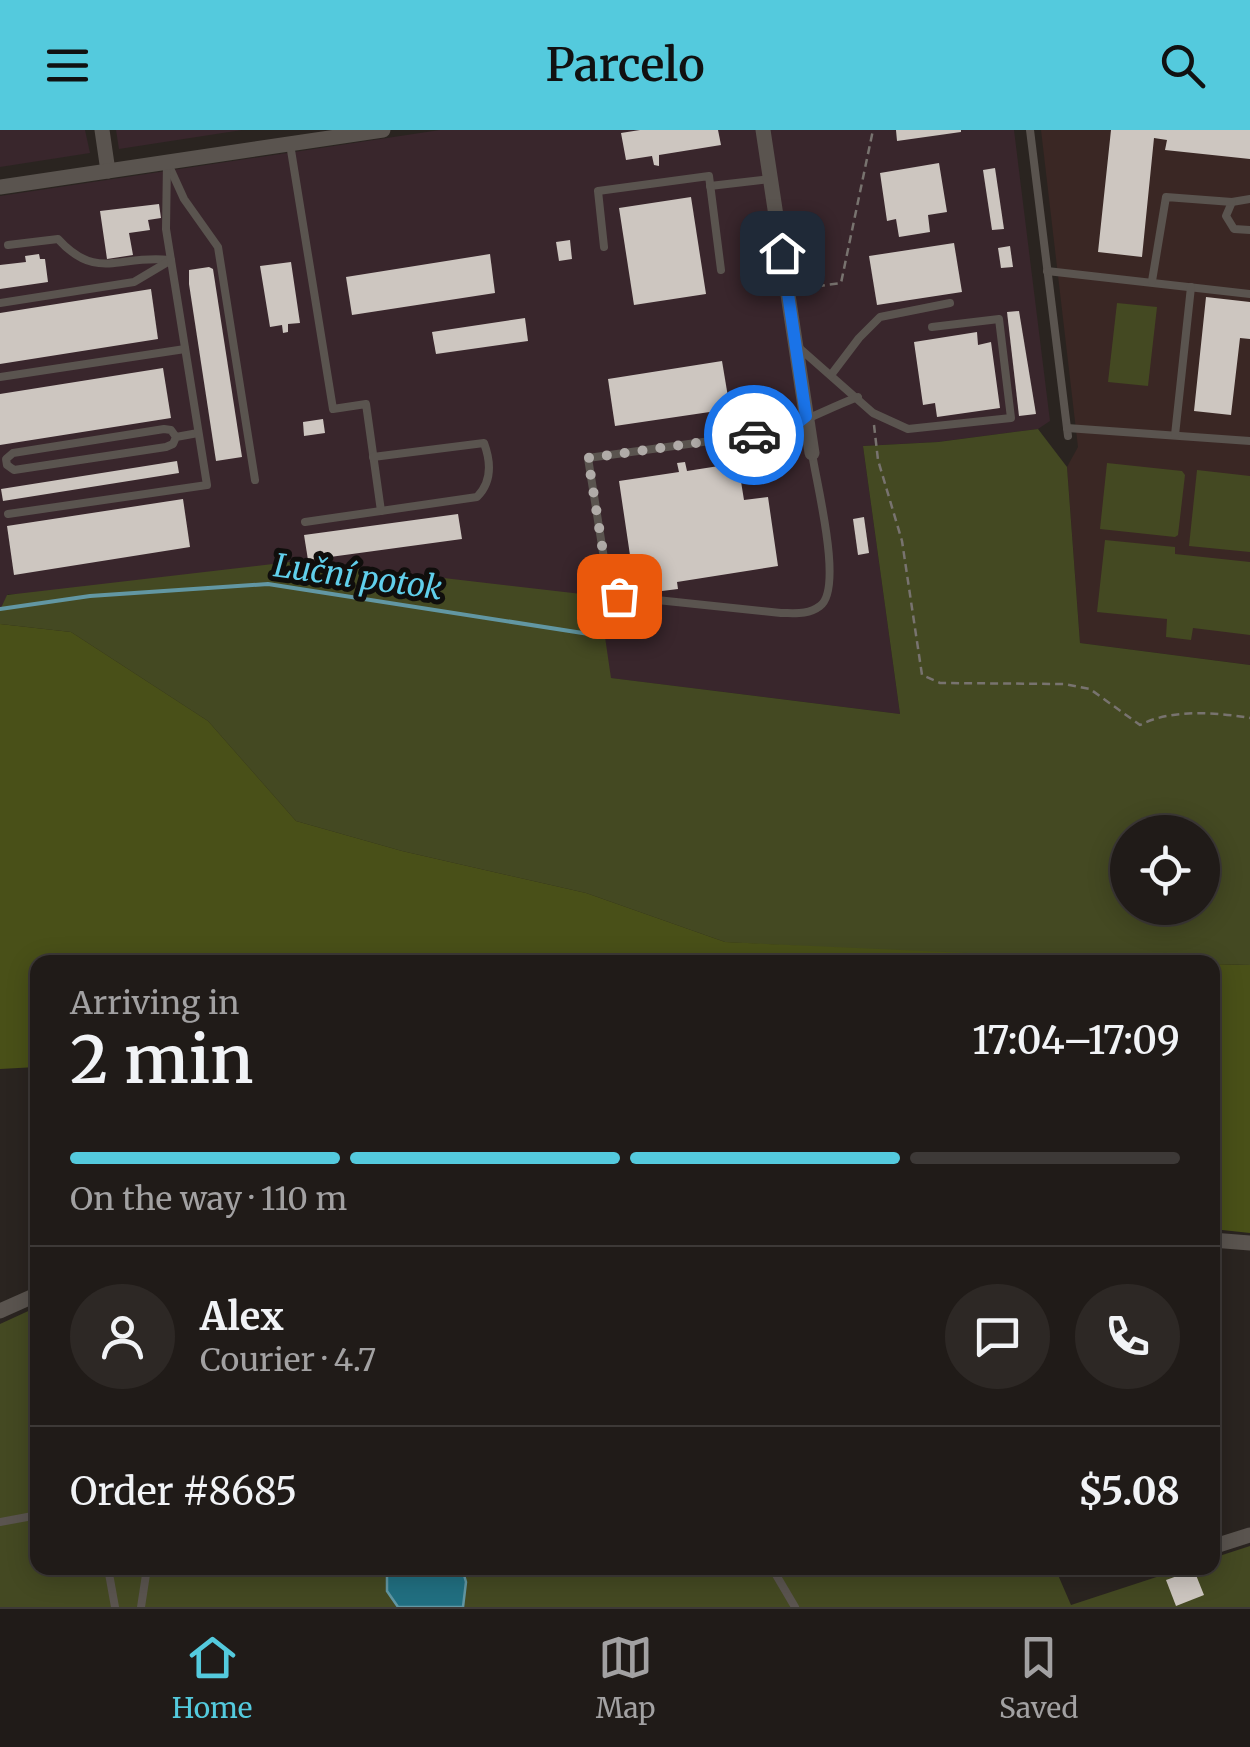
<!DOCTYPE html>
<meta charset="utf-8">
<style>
body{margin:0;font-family:Merriweather,serif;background:#2d2825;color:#f1f3f6;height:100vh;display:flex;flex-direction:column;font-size:38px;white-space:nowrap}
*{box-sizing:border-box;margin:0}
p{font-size:32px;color:#a2a1a2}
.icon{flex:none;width:55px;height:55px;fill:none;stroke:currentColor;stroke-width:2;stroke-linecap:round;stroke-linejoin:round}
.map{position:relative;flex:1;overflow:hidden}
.drawer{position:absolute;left:30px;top:825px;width:1190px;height:620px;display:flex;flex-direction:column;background:#201b18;border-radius:20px;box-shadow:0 5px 25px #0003,0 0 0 2px #3d3937}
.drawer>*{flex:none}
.fabs{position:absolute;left:1110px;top:685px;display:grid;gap:20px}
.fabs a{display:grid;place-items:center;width:110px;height:110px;border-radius:50%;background:#201b18;box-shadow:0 5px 25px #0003,0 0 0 2px #3d3937;font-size:50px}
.pin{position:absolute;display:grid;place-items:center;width:85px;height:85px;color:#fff;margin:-42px;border-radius:20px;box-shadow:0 5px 15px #0006}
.courier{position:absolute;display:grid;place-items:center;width:100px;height:100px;margin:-50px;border:8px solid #1a73e8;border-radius:50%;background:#fff;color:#222;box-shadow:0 2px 12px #0007}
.overview em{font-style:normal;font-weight:600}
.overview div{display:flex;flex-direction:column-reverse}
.overview{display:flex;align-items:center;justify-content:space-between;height:170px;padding:0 40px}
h1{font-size:65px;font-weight:600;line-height:75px}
.bar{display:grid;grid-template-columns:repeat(4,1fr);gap:15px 10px;align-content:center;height:120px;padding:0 40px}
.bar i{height:12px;border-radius:8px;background:#3d3937}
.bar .active{background:#54cadd}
.bar p{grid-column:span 4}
.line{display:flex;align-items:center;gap:25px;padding:0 40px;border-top:2px solid #3d3937}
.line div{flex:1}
.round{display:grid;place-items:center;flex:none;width:105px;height:105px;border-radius:52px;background:#2d2825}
header{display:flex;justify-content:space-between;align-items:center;height:130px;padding:0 40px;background:#54cadd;color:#111;font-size:45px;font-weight:600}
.tabs{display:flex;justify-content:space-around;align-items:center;height:140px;border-top:2px solid #3d3937;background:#201b18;font-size:28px;color:#a2a1a2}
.tabs a{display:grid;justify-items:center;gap:5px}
.tabs .active{color:#54cadd}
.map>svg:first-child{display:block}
.industrial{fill:#39262c}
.education{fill:#3a2724}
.green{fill:#444922;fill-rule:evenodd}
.forest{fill:#495018}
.water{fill:#216f81;stroke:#6297a3;stroke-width:2.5}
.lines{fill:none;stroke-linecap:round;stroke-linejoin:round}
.stream{stroke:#6297a3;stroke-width:4}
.building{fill:#cdc6c0}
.path{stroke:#78736f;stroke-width:2.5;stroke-dasharray:8 5;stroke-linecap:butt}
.lane{stroke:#5a544f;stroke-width:8}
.street{stroke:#5a544f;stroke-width:15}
.done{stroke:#b0aba8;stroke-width:10;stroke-dasharray:0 18}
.route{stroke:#1a73e8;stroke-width:12}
.labels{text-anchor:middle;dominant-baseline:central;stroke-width:10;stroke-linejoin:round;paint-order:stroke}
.water-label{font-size:32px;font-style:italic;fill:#60cfeb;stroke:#100e0c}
</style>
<header><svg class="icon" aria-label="menu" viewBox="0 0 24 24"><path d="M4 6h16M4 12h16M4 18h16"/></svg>Parcelo<svg class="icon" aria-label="search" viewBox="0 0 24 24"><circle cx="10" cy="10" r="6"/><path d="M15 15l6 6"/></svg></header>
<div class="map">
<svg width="1250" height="1477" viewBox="0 0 1250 1477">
<rect width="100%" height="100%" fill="#2a2420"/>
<g class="industrial">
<polygon points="0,0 85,0 90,23 0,37"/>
<polygon points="116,0 242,0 119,19"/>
<polygon points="440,0 1014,0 1050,291 1038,299 938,312 863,316 900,584 610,548 599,466 8,464 0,480 0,66"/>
</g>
<polygon class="education" points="1041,0 1250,0 1250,535 1080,513 1067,337 1078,317"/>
<g class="green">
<polygon points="1117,173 1157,177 1148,256 1108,252"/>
<path d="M1038,299L1067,337L1080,513L1250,535V835L991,827L725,812L586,763L402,721L296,691L208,591L71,502L0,494V480L7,465L298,431L599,466L611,548L900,584L863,316L938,312ZM1128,702H1202V778H1128Z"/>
<polygon points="1107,333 1182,341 1185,345 1178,405 1175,407 1100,399"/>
<polygon points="1197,340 1250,346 1250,422 1189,416"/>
<polygon points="1105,410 1175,417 1175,424 1250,432 1250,505 1193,498 1191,510 1166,507 1167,489 1097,482"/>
<polygon points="37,1177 38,1438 1055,1438 1071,1475 1184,1438 1212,1438 1213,1428 1250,1416 1250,1477 0,1477 0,1194"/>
</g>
<g class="forest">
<polygon points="0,494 71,502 208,591 296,691 402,721 586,763 725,812 1167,832 38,832 37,937 0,939"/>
<polygon points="1213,834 1250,835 1250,1103 1213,1099"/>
</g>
<polygon class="water" points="387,1438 462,1438 466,1452 463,1477 398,1477 387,1461"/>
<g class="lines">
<polyline class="stream" points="0,479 90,466 268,454 589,504"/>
</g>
<g class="building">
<polygon points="640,0 718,0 721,15 659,25 659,36 654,35 652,26 626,30 621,3"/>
<polygon points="896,0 961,0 961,2 897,11"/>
<polygon points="1111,0 1250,0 1250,29 1165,20 1167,10 1154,8 1142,127 1098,122"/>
<polygon points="939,33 947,82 928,85 930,102 899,107 896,89 887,91 880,43"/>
<polygon points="995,38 1004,99 992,100 983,40"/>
<polygon points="691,67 706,164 634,175 619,78"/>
<polygon points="159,74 161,88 148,90 150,100 129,103 133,125 107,129 100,81"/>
<polygon points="570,110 572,129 559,131 556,112"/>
<polygon points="954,113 962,162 877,175 869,126"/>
<polygon points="1010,116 1013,137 1001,138 998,118"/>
<polygon points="39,124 40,129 45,129 48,152 0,159 0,135 26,132 25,126"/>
<polygon points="490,124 495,163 352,185 346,147"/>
<polygon points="291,132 300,193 288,194 288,202 283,203 282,195 270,197 260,136"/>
<polygon points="209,137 213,139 242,327 216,331 189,154 189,140"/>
<polygon points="151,159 158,209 0,234 0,183"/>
<polygon points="1206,167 1250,172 1250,209 1240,208 1231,285 1194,281"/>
<polygon points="1019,181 1036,284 1019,286 1007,182"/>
<polygon points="525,188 528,211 436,224 432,202"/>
<polygon points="977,202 978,215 991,212 1000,278 937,287 935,273 923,275 914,212"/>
<polygon points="722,231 730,279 615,296 608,249"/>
<polygon points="163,238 171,288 0,315 0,264"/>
<polygon points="323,289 325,303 304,306 303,292"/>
<polygon points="177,331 179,343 3,371 1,359"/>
<polygon points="685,332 687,341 738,333 744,370 768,367 778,436 677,452 678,459 654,462 654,456 635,459 619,351 679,342 677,333"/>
<polygon points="183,369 190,417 14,445 7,396"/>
<polygon points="458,384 462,409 308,430 304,405"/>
<polygon points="864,387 869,423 858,425 853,389"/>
<polygon points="1194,1440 1204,1465 1176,1476 1166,1450"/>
</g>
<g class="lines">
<g class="path">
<polyline points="804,158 841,153 873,0"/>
<path d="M874,295L878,330L902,411L922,545L940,553L1064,554L1090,559L1140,595C1171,579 1215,582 1250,588"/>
</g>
<g class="lane">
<polyline points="1030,0 1068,306"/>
<polyline points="290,14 333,279 366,274 381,381"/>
<polyline points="169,36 184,69 218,117 255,350"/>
<polyline points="710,56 770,49"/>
<polyline points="1250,69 1232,72 1226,86 1234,99 1250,100"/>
<path d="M8,115L58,109C97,152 120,124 169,130"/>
<polyline points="604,117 598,61 709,46 721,140"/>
<polyline points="1047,141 1250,164"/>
<polyline points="1152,151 1166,67 1232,72"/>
<polyline points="0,173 134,152 171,130"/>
<polyline points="797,216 873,283 908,299 1011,288 999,189 932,197"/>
<polyline points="831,245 859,208 880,187 950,173"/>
<polyline points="0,247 185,219"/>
<polyline points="1067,298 1250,311"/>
<polyline points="1175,305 1191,157"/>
<polyline points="176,307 171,300 164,299 13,323 6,329 7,335 14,340 166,317 173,314 176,307 198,303"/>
<path d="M812,323C816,352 844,459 820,476C808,485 795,483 781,483L619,466L607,447L588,328L768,303C797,296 828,278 858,267"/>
<polyline points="8,384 207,355 166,99 167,32"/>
<path d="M305,392L477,367C492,352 491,332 484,313L373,327"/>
<polyline points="0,1392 38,1385"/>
<polyline points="108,1438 115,1477"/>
<polyline points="772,1438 795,1477"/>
<polyline points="141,1477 147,1438"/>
</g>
<g class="street">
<polyline points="102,0 108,41"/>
<polyline points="763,0 812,323"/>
<polyline points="0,57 383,0"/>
<polyline points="1212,1110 1250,1113"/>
<polyline points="0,1181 38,1164"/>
<polyline points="1212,1417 1250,1405"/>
</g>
</g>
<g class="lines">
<polyline class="done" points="619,466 607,447 588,328 754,305"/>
<polyline class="route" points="754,305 791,298 806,286 782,123"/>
</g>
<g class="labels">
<g class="water-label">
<text transform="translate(358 447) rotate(8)">Luční potok</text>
</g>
</g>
</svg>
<div class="fabs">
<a><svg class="icon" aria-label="locate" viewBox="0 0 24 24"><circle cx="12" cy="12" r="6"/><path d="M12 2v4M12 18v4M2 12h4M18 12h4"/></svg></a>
</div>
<div class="pin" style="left:619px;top:466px;background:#ea580c"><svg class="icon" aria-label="bag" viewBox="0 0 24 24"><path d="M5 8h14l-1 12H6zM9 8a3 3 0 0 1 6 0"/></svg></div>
<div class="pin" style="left:782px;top:123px;background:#1f2937"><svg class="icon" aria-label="home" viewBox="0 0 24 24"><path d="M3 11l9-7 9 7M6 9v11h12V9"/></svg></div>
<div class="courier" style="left:754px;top:305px"><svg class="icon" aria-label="car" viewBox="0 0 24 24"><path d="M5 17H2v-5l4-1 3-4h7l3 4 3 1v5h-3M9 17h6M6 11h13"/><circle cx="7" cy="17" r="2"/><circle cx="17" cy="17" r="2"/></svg></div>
<section class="drawer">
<div class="overview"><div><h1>2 min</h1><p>Arriving in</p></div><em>17:04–17:09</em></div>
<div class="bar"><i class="active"></i><i class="active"></i><i class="active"></i><i></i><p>On the way · 110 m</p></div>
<div class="line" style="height:180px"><a class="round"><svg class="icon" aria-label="person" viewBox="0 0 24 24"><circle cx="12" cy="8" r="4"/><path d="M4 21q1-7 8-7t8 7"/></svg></a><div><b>Alex</b><p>Courier · 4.7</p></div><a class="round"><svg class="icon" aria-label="chat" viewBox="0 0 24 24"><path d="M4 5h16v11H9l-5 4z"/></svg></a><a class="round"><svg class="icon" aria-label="phone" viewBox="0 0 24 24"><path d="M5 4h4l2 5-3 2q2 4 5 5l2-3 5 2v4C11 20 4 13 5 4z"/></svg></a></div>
<div class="line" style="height:130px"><div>Order #8685</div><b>$5.08</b></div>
</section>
</div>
<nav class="tabs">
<a class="active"><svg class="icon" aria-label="home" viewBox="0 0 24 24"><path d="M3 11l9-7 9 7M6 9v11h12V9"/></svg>Home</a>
<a><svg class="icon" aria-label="map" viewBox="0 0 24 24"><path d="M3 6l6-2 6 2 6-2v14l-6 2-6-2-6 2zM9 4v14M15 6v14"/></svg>Map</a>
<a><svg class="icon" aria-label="saved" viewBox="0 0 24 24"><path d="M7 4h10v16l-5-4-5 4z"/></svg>Saved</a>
</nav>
